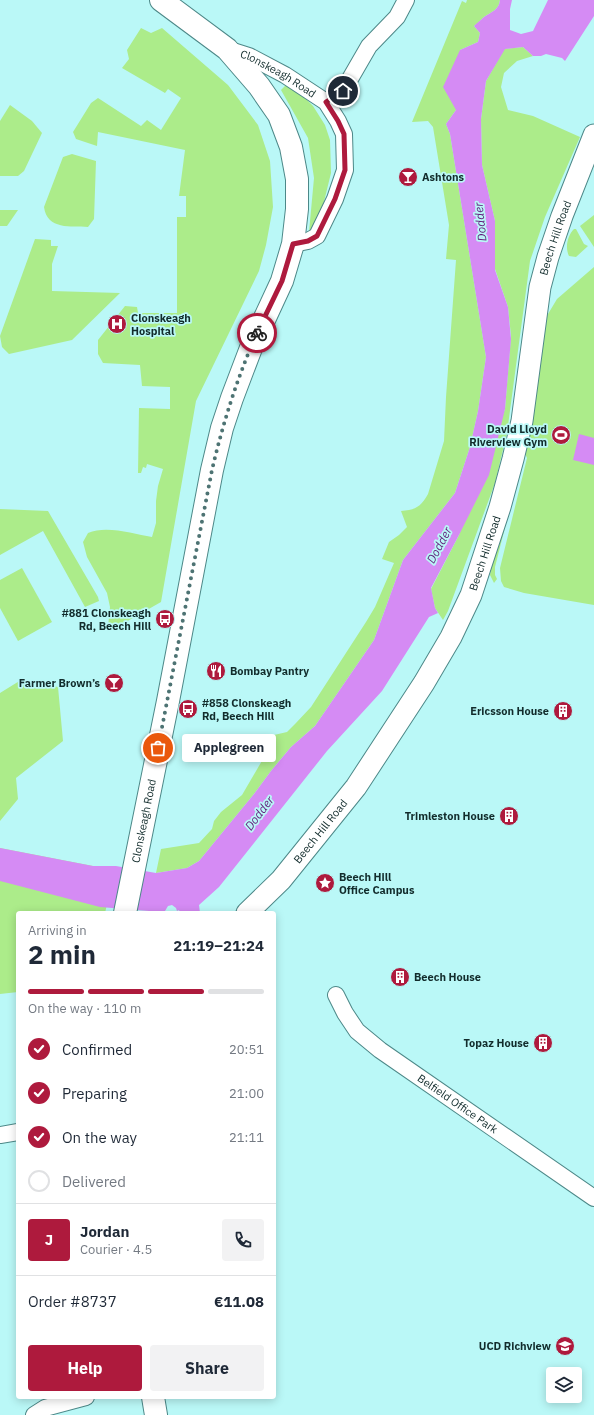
<!DOCTYPE html>
<meta charset="utf-8">
<style>
body{margin:0;font-family:"IBM Plex Sans",sans-serif;background:#f2f2f3;color:#1f2937;height:100vh;display:flex;flex-direction:column;font-size:15px;white-space:nowrap}
*{box-sizing:border-box;margin:0}
p{font-size:13px;color:#747a83}
.icon{flex:none;width:22px;height:22px;fill:none;stroke:currentColor;stroke-width:2;stroke-linecap:round;stroke-linejoin:round}
.map{position:relative;flex:1;overflow:hidden}
.side{position:absolute;left:16px;top:911px;width:260px;height:488px;display:flex;flex-direction:column;background:#fff;border-radius:4px;box-shadow:0 2px 10px #0003}
.side>*{flex:none}
.tools{position:absolute;left:546px;top:1367px;display:grid;gap:8px}
.tools a{display:grid;place-items:center;width:36px;height:36px;border-radius:4px;background:#fff;box-shadow:0 2px 10px #0003;font-size:20px}
.pin{position:absolute;display:grid;place-items:center;width:34px;height:34px;color:#fff;margin:-17px;border:2px solid #fff;border-radius:50%;box-shadow:0 1px 4px #0007}
.courier{position:absolute;display:grid;place-items:center;width:40px;height:40px;margin:-20px;border:3px solid #ae1a3d;border-radius:50%;background:#fff;color:#222;box-shadow:0 1px 5px #0007}
.bubble{position:absolute;height:28px;border-radius:4px;background:#fff;box-shadow:0 2px 10px #0003;font-size:13px;font-weight:700;line-height:28px;text-align:center}
.overview em{font-style:normal;font-weight:700}
.overview div{display:flex;flex-direction:column-reverse}
.overview{display:flex;align-items:center;justify-content:space-between;height:68px;padding:0 12px}
h1{font-size:26px;font-weight:700;line-height:30px}
.bar{display:grid;grid-template-columns:repeat(4,1fr);gap:6px 4px;align-content:center;height:48px;padding:0 12px}
.bar i{height:5px;border-radius:3px;background:#e0e1e3}
.bar .on{background:#ae1a3d}
.bar p{grid-column:span 4}
.line{display:flex;align-items:center;gap:10px;padding:0 12px;border-top:1px solid #e0e1e3}
.line div{flex:1}
.round{display:grid;place-items:center;flex:none;width:42px;height:42px;border-radius:4px;background:#f2f2f3}
ol{padding:0 12px;list-style:none}
li{display:flex;align-items:center;gap:12px;height:44px}
li p{margin-inline-start:auto}
li .icon{padding:4px;border-radius:50%;background:#ae1a3d;color:#fff;stroke-width:4}
li:last-child{color:#747a83}
li i{width:22px;height:22px;border:2px solid #e0e1e3;border-radius:50%}
.primary-button{display:flex;gap:8px;margin-top:auto;padding:8px 12px}
.primary-button a{flex:1;height:46px;border-radius:4px;background:#ae1a3d;color:#fff;font-size:16px;font-weight:700;line-height:46px;text-align:center}
.primary-button a+a{background:#f2f2f3;color:#1f2937}
.map>svg:first-child{display:block}
.green{fill:#acec8a}
.water{fill:#d58bf4}
.lines{fill:none;stroke-linecap:round;stroke-linejoin:round}
.minor-casing{stroke:#4d8888;stroke-width:18}
.tertiary-casing{stroke:#4d8888;stroke-width:23}
.secondary-casing{stroke:#4d8888;stroke-width:24}
.minor{stroke:#fff;stroke-width:16}
.tertiary{stroke:#fff;stroke-width:21}
.secondary{stroke:#fff;stroke-width:22}
.done{stroke:#4d7373;stroke-width:4;stroke-dasharray:0 7.2}
.route{stroke:#ae1a3d;stroke-width:5}
.labels{text-anchor:middle;dominant-baseline:central;stroke-width:3.5;stroke-linejoin:round;paint-order:stroke}
.street-label{font-size:11px;fill:#122c2c;stroke:#baf8f7}
.poi-label{font-size:11px;font-weight:bold;fill:#122c2c;stroke:#baf8f7;text-anchor:end}
.water-label{font-size:12px;font-style:italic;fill:#621d7a;stroke:#baf8f7}
</style>
<div class="map">
<svg width="594" height="1415" viewBox="0 0 594 1415">
<rect width="100%" height="100%" fill="#baf8f7"/>
<g class="green">
<path d="M467,0H500C499,10 491,12 484,17C481,20 478,23 474,26L480,33L478,42L460,50L456,110L446,124L450,134L486,357L478,411L470,447L455,493L403,560L374,640L315,726L291,747L271,771L254,794L199,861L187,868L156,873L161,849L199,843L212,829L214,821L221,812L242,795L263,759L262,737L274,735L287,732L295,724L311,707L366,622L375,607L394,563L382,559L389,542L399,535L407,527L401,511C415,510 421,507 428,494L444,441L446,397L456,260L446,259L449,225L433,127L428,121L412,122L462,1L466,3Z"/>
<path d="M141,28L151,33L162,28L228,85L258,125L270,161L273,207L266,245L259,271L196,401L161,602L110,631L108,627L110,607L107,593L87,557L83,542L88,533C107,525 133,534 152,537L156,523V501L158,486L163,469L147,464L146,468L143,467L141,473H138L139,408L170,409V387L142,386L140,365L103,363L98,354V340L125,306L137,307L138,313H177V217H186V196H179L185,150L98,132L97,146L76,139L73,132L91,103L98,98L141,126L147,120L161,130L181,98L168,89L165,93L122,68L129,59L127,50Z"/>
<polygon points="523,47 533,56 517,61 504,73 501,87 508,110 533,116 580,137 545,217 530,261 507,433 495,483 448,611 443,620 435,608 431,589 459,535 505,409 511,336 508,307 495,269 495,221 482,165 481,119 486,81 504,49"/>
<polygon points="289,82 313,106 325,125 330,140 331,173 321,214 309,232 314,178 308,138 281,90"/>
<polygon points="10,105 32,121 42,133 24,171 18,176 0,176 0,121"/>
<path d="M72,154L96,161L94,219L88,227C71,226 47,230 44,207L63,157Z"/>
<polygon points="0,210 18,210 7,226 0,226"/>
<polygon points="594,215 594,247 580,226"/>
<path d="M574,229H576L584,244L588,246L576,257L569,256C565,248 567,236 574,229Z"/>
<polygon points="35,239 51,240 51,246 58,246 52,264 52,291 120,293 72,340 9,354 2,347 0,336"/>
<polygon points="594,267 594,605 524,593 504,587 501,581 500,568 527,458 524,451 545,319 557,299"/>
<polygon points="516,484 495,567 495,575 497,579 494,583 490,575 494,549"/>
<polygon points="0,509 48,511 98,597 99,601 85,607 43,531 0,555"/>
<polygon points="22,568 52,622 18,641 0,608 0,580"/>
<polygon points="21,680 58,687 63,741 16,778 18,799 0,821 0,693"/>
<polygon points="0,848 93,866 116,866 105,913 18,913 18,992 0,994"/>
</g>
<g class="water">
<path d="M500,0H512L510,9V30L521,34L533,31L548,0H594V16L565,61L562,58L546,54L541,56H533L523,47L505,49L486,81L481,119L482,165L495,221V270L508,307L511,339L505,409L489,475L459,535L431,588L435,608L438,613L429,617L382,691L327,751L219,887L199,905L200,913H180L179,910L177,911L176,908L172,905L168,906L165,911H149L100,907L0,881V848L93,866H116L156,873L187,868L199,861L254,794L271,771L291,747L315,726L374,640L403,560L455,493L470,447L478,411L486,357L450,134L446,124L456,110L443,87L460,50L478,42L480,33L474,26C477,23 481,20 484,17C491,12 499,10 500,0Z"/>
<polygon points="579,434 594,438 594,465 573,460"/>
</g>
<g class="lines">
<defs>
<g id="minor">
<path id="s1" d="M227,49L249,56L285,75L326,102L338,121L344,134L345,170L335,199L317,236L308,241L293,244"/>
<polyline points="326,102 343,91 369,46 397,17 406,0"/>
<path id="s2" d="M336,995L345,1013L357,1031L380,1050L594,1198"/>
<polyline points="0,1135 18,1132"/>
<polyline points="34,1415 45,1408 86,1397"/>
</g>
<g id="tertiary">
<path id="s3" d="M247,913L281,880L356,787L424,683L451,637L471,595L500,507L513,459L522,421L540,287L548,257L562,216L594,135"/>
</g>
<g id="secondary">
<path id="s4" d="M125,913L168,701L212,470L222,428L232,398L251,348L282,281L293,244L297,209V179L291,147L279,115L259,86L227,49L161,0"/>
<polyline points="153,1397 156,1415"/>
</g>
</defs>
<use href="#minor" class="minor-casing"/>
<use href="#tertiary" class="tertiary-casing"/>
<use href="#secondary" class="secondary-casing"/>
<use href="#minor" class="minor"/>
<use href="#tertiary" class="tertiary"/>
<use href="#secondary" class="secondary"/>
</g>
<g class="lines">
<path class="done" d="M158,748L212,470C223,423 237,378 257,333"/>
<polyline class="route" points="257,333 282,281 293,244 308,241 317,236 335,199 345,170 344,134 338,121 326,102 343,91"/>
</g>
<defs>
<symbol id="bar-disc" viewBox="-11 -11 22 22"><circle r="9.5" fill="#ae1a3d" stroke="#baf8f7"/><path d="M-6-5H6L.8 .8V4.5H3.5V6h-7V4.5H-.8V.8Z" fill="#fff"/></symbol>
<symbol id="hospital-disc" viewBox="-11 -11 22 22"><circle r="9.5" fill="#ae1a3d" stroke="#baf8f7"/><path d="M-5-5h3v3.5h4V-5h3V5h-3V1.5h-4V5h-3Z" fill="#fff"/></symbol>
<symbol id="stadium-disc" viewBox="-11 -11 22 22"><circle r="9.5" fill="#ae1a3d" stroke="#baf8f7"/><path d="M0-5a6.5 5 0 1 0 0 10a6.5 5 0 1 0 0-10ZM-3.5-1.8h7v3.6h-7Z" fill="#fff"/></symbol>
<symbol id="bus-disc" viewBox="-11 -11 22 22"><circle r="9.5" fill="#ae1a3d" stroke="#baf8f7"/><path d="M-5-6H5V4H4V6H2V4H-2V6H-4V4H-5ZM-3.5-4V0h7V-4ZM-3.5 1.2v1.5H-2V1.2ZM2 1.2v1.5H3.5V1.2Z" fill="#fff"/></symbol>
<symbol id="restaurant-disc" viewBox="-11 -11 22 22"><circle r="9.5" fill="#ae1a3d" stroke="#baf8f7"/><path d="M-5-6h1v4h1v-4h1v4h1v-4h1v5L-1.5 .5V6h-2V.5L-5-1ZM5-6V6H3V1.5H1.5Q1.5-4 5-6Z" fill="#fff"/></symbol>
<symbol id="building-disc" viewBox="-11 -11 22 22"><circle r="9.5" fill="#ae1a3d" stroke="#baf8f7"/><path d="M-4-6H4V6H1V3H-1V6H-4ZM-2.5-4.3h1.7v1.8h-1.7ZM.8-4.3h1.7v1.8H.8ZM-2.5-1h1.7V.8h-1.7ZM.8-1h1.7V.8H.8Z" fill="#fff"/></symbol>
<symbol id="sight-disc" viewBox="-11 -11 22 22"><circle r="9.5" fill="#ae1a3d" stroke="#baf8f7"/><path d="M0-6L1.8-2.2L6-1.7L2.9 1.2L3.7 5.4L0 3.3L-3.7 5.4L-2.9 1.2L-6-1.7L-1.8-2.2Z" fill="#fff"/></symbol>
<symbol id="university-disc" viewBox="-11 -11 22 22"><circle r="9.5" fill="#ae1a3d" stroke="#baf8f7"/><path d="M0-5L7-2L0 1L-7-2ZM-4 1L0 2.5L4 1V4Q0 6-4 4Z" fill="#fff"/></symbol>
</defs>
<g fill-rule="evenodd">
<use href="#bar-disc" x="397" y="166" width="22" height="22"/>
<use href="#hospital-disc" x="106" y="313" width="22" height="22"/>
<use href="#stadium-disc" x="550" y="424" width="22" height="22"/>
<use href="#bus-disc" x="154" y="608" width="22" height="22"/>
<use href="#restaurant-disc" x="205" y="660" width="22" height="22"/>
<use href="#bar-disc" x="103" y="672" width="22" height="22"/>
<use href="#bus-disc" x="177" y="698" width="22" height="22"/>
<use href="#building-disc" x="552" y="700" width="22" height="22"/>
<use href="#building-disc" x="498" y="805" width="22" height="22"/>
<use href="#sight-disc" x="314" y="872" width="22" height="22"/>
<use href="#building-disc" x="389" y="966" width="22" height="22"/>
<use href="#building-disc" x="532" y="1032" width="22" height="22"/>
<use href="#university-disc" x="554" y="1335" width="22" height="22"/>
</g>
<g class="labels">
<g class="street-label">
<text stroke="none"><textPath href="#s1" startOffset="57">Clonskeagh Road</textPath></text>
<text stroke="none"><textPath href="#s3" startOffset="759">Beech Hill Road</textPath></text>
<text stroke="none"><textPath href="#s3" startOffset="435">Beech Hill Road</textPath></text>
<text stroke="none"><textPath href="#s4" startOffset="94">Clonskeagh Road</textPath></text>
<text stroke="none"><textPath href="#s3" startOffset="110">Beech Hill Road</textPath></text>
<text stroke="none"><textPath href="#s2" startOffset="166">Belfield Office Park</textPath></text>
</g>
<g class="poi-label">
<text x="422" y="177" text-anchor="start">Ashtons</text>
<text x="131" y="318" text-anchor="start">Clonskeagh<tspan x="131" dy="13">Hospital</tspan></text>
<text x="547" y="429">David Lloyd<tspan x="547" dy="13">Riverview Gym</tspan></text>
<text x="151" y="613">#881 Clonskeagh<tspan x="151" dy="13">Rd, Beech Hill</tspan></text>
<text x="230" y="671" text-anchor="start">Bombay Pantry</text>
<text x="100" y="683">Farmer Brown’s</text>
<text x="202" y="703" text-anchor="start">#858 Clonskeagh<tspan x="202" dy="13">Rd, Beech Hill</tspan></text>
<text x="549" y="711">Ericsson House</text>
<text x="495" y="816">Trimleston House</text>
<text x="339" y="877" text-anchor="start">Beech Hill<tspan x="339" dy="13">Office Campus</tspan></text>
<text x="414" y="977" text-anchor="start">Beech House</text>
<text x="529" y="1043">Topaz House</text>
<text x="551" y="1346">UCD Richview</text>
</g>
<g class="water-label">
<text transform="translate(480 222) rotate(-96)">Dodder</text>
<text transform="translate(439 545) rotate(-62)">Dodder</text>
<text transform="translate(259 813) rotate(-53)">Dodder</text>
</g>
</g>
</svg>
<div class="tools">
<a><svg class="icon" aria-label="layers" viewBox="0 0 24 24"><path d="M12 4l9 5-9 5-9-5zM3 14l9 5 9-5"/></svg></a>
</div>
<div class="pin" style="left:158px;top:748px;background:#ea580c"><svg class="icon" aria-label="bag" viewBox="0 0 24 24"><path d="M5 8h14l-1 12H6zM9 8a3 3 0 0 1 6 0"/></svg></div>
<div class="pin" style="left:343px;top:91px;background:#1f2937"><svg class="icon" aria-label="home" viewBox="0 0 24 24"><path d="M3 11l9-7 9 7M6 9v11h12V9"/></svg></div>
<div class="courier" style="left:257px;top:333px"><svg class="icon" aria-label="bike" viewBox="0 0 24 24"><circle cx="6" cy="16" r="4"/><circle cx="18" cy="16" r="4"/><path d="M6 16l4-8h5l3 8M10 8l3 8H6M13 5h3"/></svg></div>
<div class="bubble" style="left:182px;top:734px;width:94px">Applegreen</div>
<section class="side">
<div class="overview"><div><h1>2 min</h1><p>Arriving in</p></div><em>21:19–21:24</em></div>
<div class="bar"><i class="on"></i><i class="on"></i><i class="on"></i><i></i><p>On the way · 110 m</p></div>
<ol>
<li><svg class="icon" aria-label="check" viewBox="0 0 24 24"><path d="M5 12l5 5 9-10"/></svg>Confirmed<p>20:51</p></li>
<li><svg class="icon" aria-label="check" viewBox="0 0 24 24"><path d="M5 12l5 5 9-10"/></svg>Preparing<p>21:00</p></li>
<li><svg class="icon" aria-label="check" viewBox="0 0 24 24"><path d="M5 12l5 5 9-10"/></svg>On the way<p>21:11</p></li>
<li><i></i>Delivered</li>
</ol>
<div class="line" style="height:72px"><b class="round" style="background:#ae1a3d;color:#fff">J</b><div><b>Jordan</b><p>Courier · 4.5</p></div><a class="round"><svg class="icon" aria-label="phone" viewBox="0 0 24 24"><path d="M5 4h4l2 5-3 2q2 4 5 5l2-3 5 2v4C11 20 4 13 5 4z"/></svg></a></div>
<div class="line" style="height:52px"><div>Order #8737</div><b>€11.08</b></div>
<div class="primary-button"><a>Help</a><a>Share</a></div>
</section>
</div>
